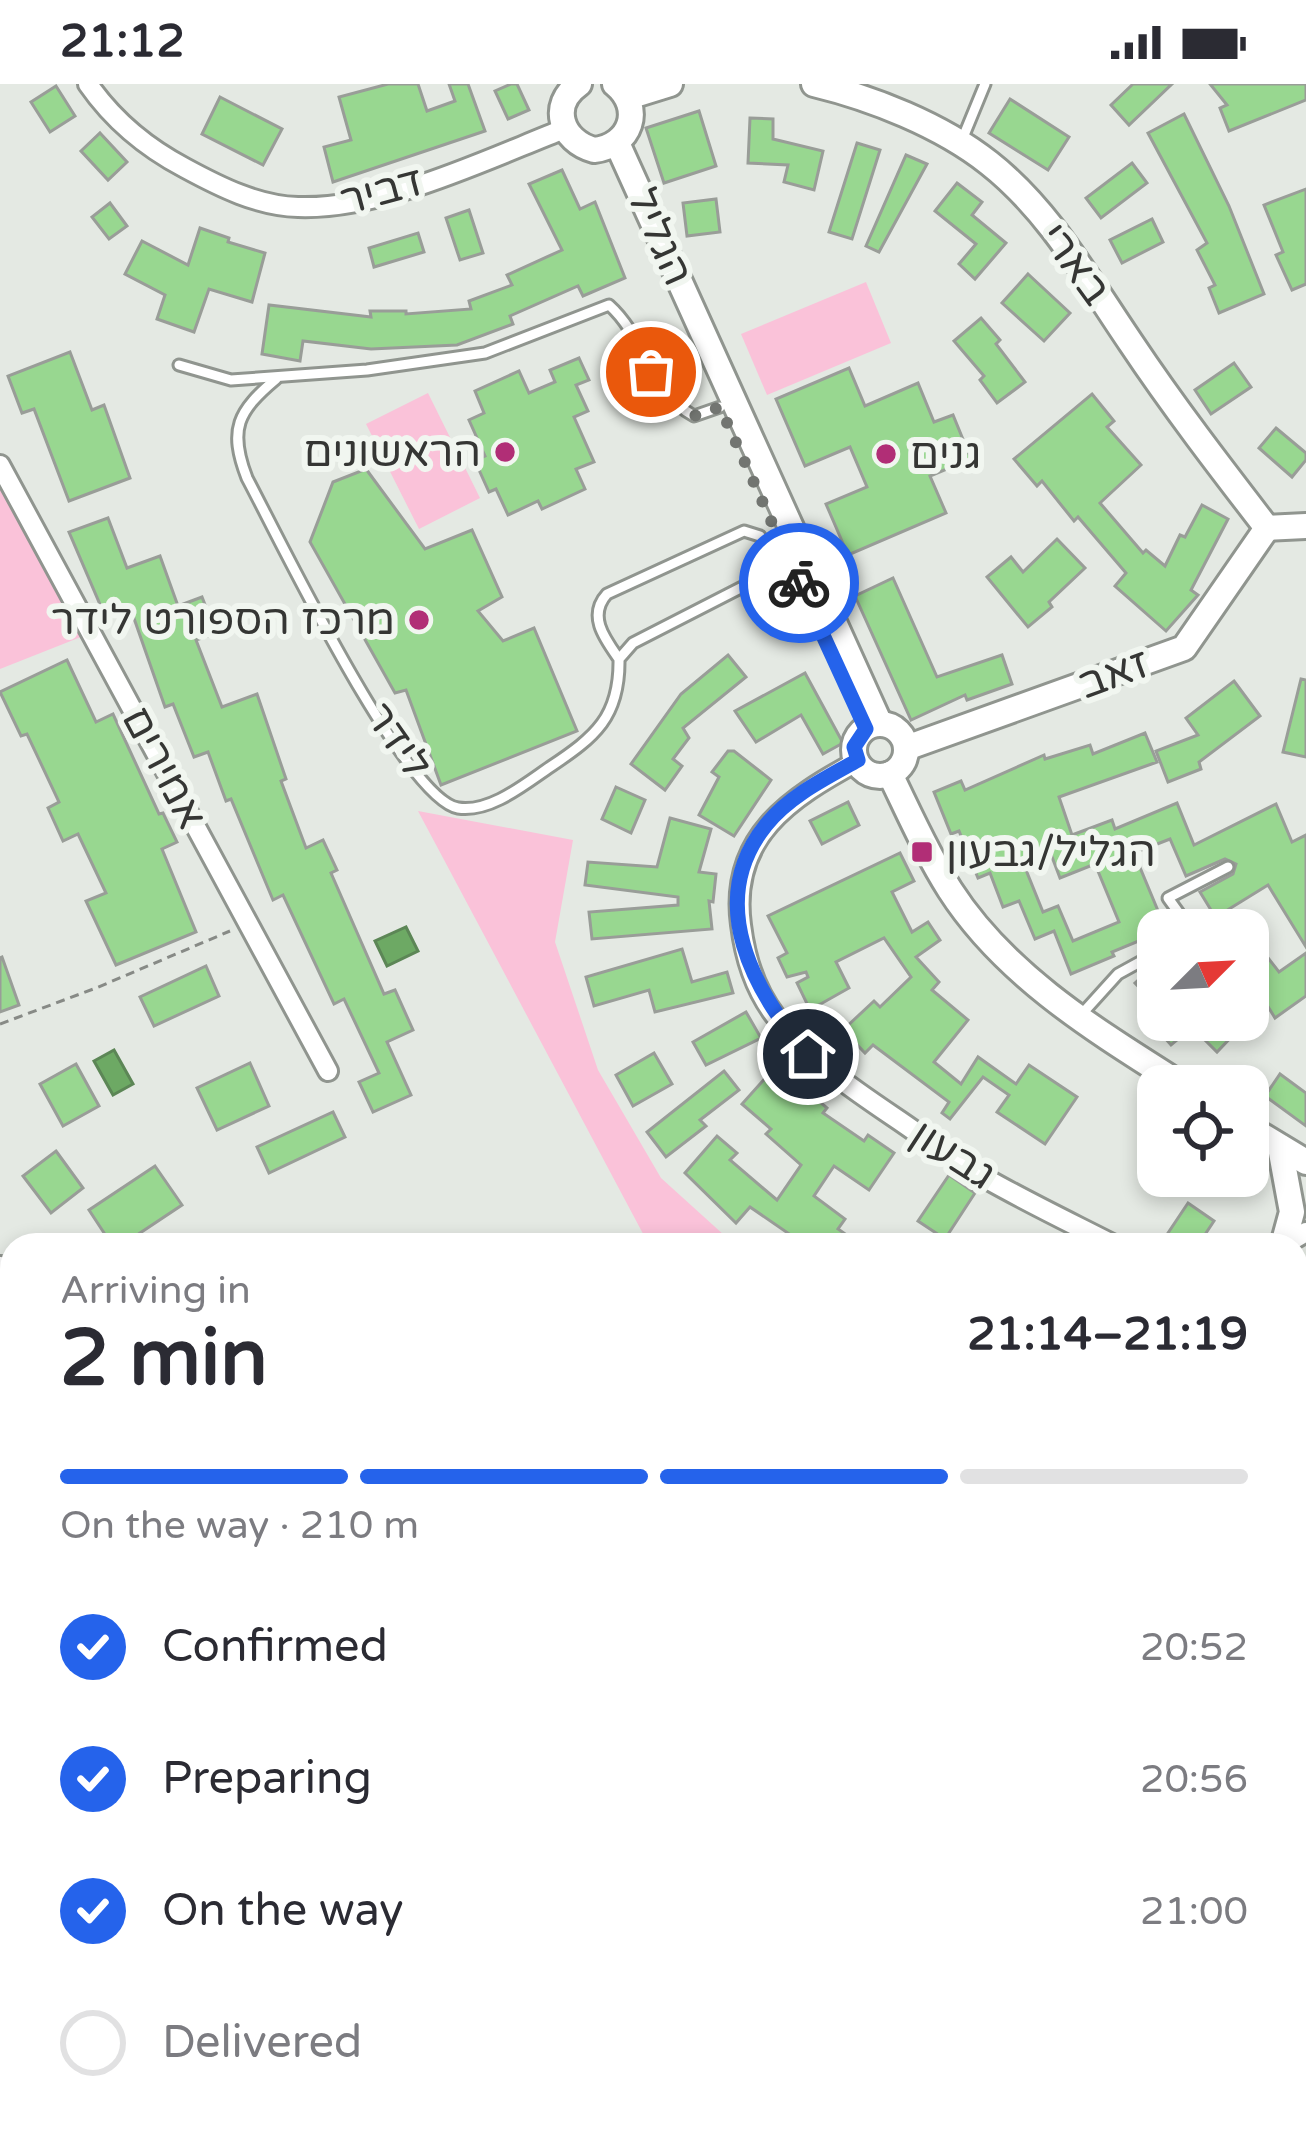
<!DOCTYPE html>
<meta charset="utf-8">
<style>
body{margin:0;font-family:"Varela Round",Heebo,sans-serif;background:#f2f2f3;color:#2b2b33;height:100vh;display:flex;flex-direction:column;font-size:45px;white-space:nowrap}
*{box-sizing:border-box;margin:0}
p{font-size:39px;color:#7c7c81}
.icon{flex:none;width:66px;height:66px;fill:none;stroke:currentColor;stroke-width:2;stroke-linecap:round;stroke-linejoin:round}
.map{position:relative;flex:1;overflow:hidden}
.drawer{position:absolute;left:0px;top:1149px;width:1308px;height:903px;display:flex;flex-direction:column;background:#fff;border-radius:36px 36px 0 0;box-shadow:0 6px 18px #0003}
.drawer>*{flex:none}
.needle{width:78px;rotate:66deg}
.fabs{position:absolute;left:1137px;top:825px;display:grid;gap:24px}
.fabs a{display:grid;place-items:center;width:132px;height:132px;border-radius:24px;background:#fff;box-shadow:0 6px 18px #0003;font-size:60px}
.pin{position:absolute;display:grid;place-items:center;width:102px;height:102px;color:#fff;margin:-51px;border:6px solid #fff;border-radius:50%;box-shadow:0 3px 12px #0007}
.courier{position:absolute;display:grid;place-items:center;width:120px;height:120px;margin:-60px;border:9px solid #2563eb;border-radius:50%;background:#fff;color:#222;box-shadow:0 3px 15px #0007}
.summary em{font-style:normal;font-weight:700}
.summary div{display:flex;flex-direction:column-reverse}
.summary{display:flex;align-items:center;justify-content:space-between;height:204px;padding:0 60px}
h1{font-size:78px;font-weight:700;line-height:90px}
.bar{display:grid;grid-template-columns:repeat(4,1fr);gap:18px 12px;align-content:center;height:144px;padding:0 60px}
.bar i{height:15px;border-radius:9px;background:#e1e1e2}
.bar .on{background:#2563eb}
.bar p{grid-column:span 4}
ol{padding:0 60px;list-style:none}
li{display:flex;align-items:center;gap:36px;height:132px}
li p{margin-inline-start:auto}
li .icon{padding:12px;border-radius:50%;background:#2563eb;color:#fff;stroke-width:4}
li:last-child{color:#7c7c81}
li i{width:66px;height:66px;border:6px solid #e1e1e2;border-radius:50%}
.status{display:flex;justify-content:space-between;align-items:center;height:84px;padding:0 60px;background:#fff;direction:ltr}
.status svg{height:33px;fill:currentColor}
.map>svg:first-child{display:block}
.green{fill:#fac2d9}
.water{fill:#6da964;stroke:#5c8656;stroke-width:3}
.building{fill:#98d790;stroke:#999d98;stroke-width:3;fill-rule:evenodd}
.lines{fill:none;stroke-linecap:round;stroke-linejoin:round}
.service-casing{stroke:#90958f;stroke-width:15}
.minor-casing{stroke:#90958f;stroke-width:24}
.tertiary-casing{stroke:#90958f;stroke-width:30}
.path{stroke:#878a86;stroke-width:3;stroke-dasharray:9 6;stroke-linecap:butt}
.service{stroke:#fff;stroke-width:9}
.minor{stroke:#fff;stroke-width:18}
.tertiary{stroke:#fff;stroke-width:24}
.done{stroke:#727571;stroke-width:12;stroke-dasharray:0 21.6}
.route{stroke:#2563eb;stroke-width:15}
.poi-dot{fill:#b12e76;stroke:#f1f6f0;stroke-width:4.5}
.labels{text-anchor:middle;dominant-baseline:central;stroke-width:12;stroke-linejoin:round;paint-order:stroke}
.street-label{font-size:42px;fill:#353634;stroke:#f1f6f0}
.poi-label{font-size:42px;fill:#353634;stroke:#f1f6f0;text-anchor:end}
</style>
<div class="status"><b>21:12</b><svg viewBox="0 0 49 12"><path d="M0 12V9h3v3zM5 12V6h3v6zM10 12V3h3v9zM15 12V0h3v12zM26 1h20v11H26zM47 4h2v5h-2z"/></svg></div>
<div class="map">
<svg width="1306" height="2051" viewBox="0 0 1306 2051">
<rect width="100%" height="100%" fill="#e4e9e3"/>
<g class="green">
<polygon points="866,198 891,259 767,311 741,250"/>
<polygon points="428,309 480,414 419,445 366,340"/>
<polygon points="0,381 91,549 0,585"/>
<polygon points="418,727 573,756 555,858 598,986 661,1094 735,1161 649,1161"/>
<polygon points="0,1555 12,1586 12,1687 0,1693"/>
</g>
<g class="water">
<polygon points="406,843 418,867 387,882 375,857"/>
<polygon points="114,966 133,1000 113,1011 94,977"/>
</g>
<g class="building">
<polygon points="388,0 418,0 427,27 455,17 449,0 468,0 485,47 333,98 324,63 351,56 339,13"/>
<polygon points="511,0 517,0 529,26 508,35 495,7"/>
<polygon points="1133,0 1172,0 1129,41 1111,21"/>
<polygon points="1210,0 1306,0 1306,16 1229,47 1220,24 1227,21"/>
<polygon points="56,2 75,32 50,48 31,18"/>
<polygon points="220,13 282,45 263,81 202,50"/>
<polygon points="1010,15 1069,53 1048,86 989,49"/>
<polygon points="699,27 716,82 664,99 646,44"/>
<polygon points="1184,30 1229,122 1264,210 1219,229 1209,204 1215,201 1197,166 1207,159 1148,49"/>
<polygon points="750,34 773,35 773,55 823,67 814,106 784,98 788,81 748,79"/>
<polygon points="100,49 127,78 108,96 81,67"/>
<polygon points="857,59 880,66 852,155 829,148"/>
<polygon points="906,71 927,80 879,168 866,162"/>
<polygon points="1132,79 1147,99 1101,134 1086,114"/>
<polygon points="562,86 580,125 595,118 625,194 583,212 578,202 510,232 513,240 457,261 371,265 303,257 300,277 262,270 269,221 371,233 370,227 406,227 406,230 471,225 469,217 512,201 507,191 562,166 529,100"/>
<polygon points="957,99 982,118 972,131 1006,159 975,195 959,180 976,160 935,127"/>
<polygon points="1306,105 1306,200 1292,206 1276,171 1283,168 1264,121"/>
<polygon points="716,115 720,148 687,152 683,119"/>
<polygon points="110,119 127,142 109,155 92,133"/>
<polygon points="469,126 483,169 460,176 446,134"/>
<polygon points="1152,135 1163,158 1122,179 1110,156"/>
<polygon points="200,144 229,154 228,158 265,169 252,218 209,205 194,248 157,235 165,211 125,190 142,157 188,181"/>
<polygon points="418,149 424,168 374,183 369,164"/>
<polygon points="1028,190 1070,229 1044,257 1002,219"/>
<polygon points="981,234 1000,256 996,260 1025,298 997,319 980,296 984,292 954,257"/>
<polygon points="70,268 92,326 104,321 130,394 69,417 34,325 22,329 8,292"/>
<polygon points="579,274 589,296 576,301 588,327 574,333 594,378 576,385 585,405 542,425 538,417 508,431 496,405 489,408 475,377 485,372 469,336 484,329 475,307 519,287 529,309 555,298 550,286"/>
<polygon points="1234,279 1251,303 1211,330 1195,306"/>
<polygon points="849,284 865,322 918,299 934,338 953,331 971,375 930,392 946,429 848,471 826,420 867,403 850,363 805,382 776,315"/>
<polygon points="1092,310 1114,337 1107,343 1141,381 1100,419 1143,469 1146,466 1165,482 1180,451 1185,453 1202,421 1228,435 1191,506 1198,511 1166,547 1115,502 1126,489 1078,433 1074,437 1042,397 1037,402 1014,375"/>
<polygon points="1276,344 1306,369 1306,376 1292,393 1259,364"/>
<polygon points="366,385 425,465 472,446 502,513 478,527 503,557 534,544 577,647 441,701 406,606 395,609 310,458 333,398"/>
<polygon points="108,434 127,484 160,472 178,522 202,513 216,549 196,556 222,623 257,610 286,695 281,697 306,764 323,756 337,786 331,789 384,910 395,906 413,946 387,958 411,1011 373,1028 359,998 379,989 344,915 334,920 283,811 273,816 231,715 226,717 208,668 194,673 173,620 165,623 130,523 105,532 69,448"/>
<polygon points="1057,455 1085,484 1049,518 1052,523 1028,543 987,493 1011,473 1023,488"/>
<polygon points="893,494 937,593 1002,571 1012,600 967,616 965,611 911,636 855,512"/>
<polygon points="728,571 746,593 683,644 689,654 673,675 682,682 665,706 631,680 681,610"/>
<polygon points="67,576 96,638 113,630 159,730 163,729 177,758 162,765 196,848 116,881 86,817 106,809 78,750 63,757 48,724 59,718 27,650 21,652 0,608"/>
<polygon points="805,589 843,659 823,670 801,631 756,658 735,627"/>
<polygon points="1301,595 1306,596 1306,673 1283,668"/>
<polygon points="1234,597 1260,632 1199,678 1201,685 1168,698 1156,667 1198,651 1186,634"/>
<path d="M1145,649L1157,678L1059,713L1072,751L1112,736L1115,745L1177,719L1194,761L1276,720L1292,758L1306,751V863L1268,801L1208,838L1204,833L1211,826L1200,808L1233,790L1236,780L1225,775L1186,792L1170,755L1134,769L1166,846H1158V849L1112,868L1114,872L1071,890L1054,847L1035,855L1019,817L1003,823L990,789L978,794L959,747L951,750L934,708L961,697L965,706L1044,671L1045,675L1090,661L1093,670ZM1049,765L1060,794L1095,780L1119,838L1073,857L1058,822L1043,828L1022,776Z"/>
<polygon points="728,667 734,667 771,696 734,752 699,731 719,693 712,688"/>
<polygon points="616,703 645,716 631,749 602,735"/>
<polygon points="848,718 859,741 822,760 810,737"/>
<polygon points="670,734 711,745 699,788 716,790 713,818 709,817 712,845 592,855 589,828 678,821 678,813 585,801 588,778 657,783"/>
<polygon points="900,769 914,797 892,808 912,848 928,838 940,856 916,873 939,898 932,906 968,936 934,978 961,1000 978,973 1016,1000 1029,981 1077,1013 1045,1060 997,1028 1009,1011 983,993 950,1035 942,1029 949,1018 873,961 865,969 843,946 874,917 880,923 911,893 884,854 836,878 849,904 810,926 797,899 808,893 806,888 787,893 778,874 787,869 768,832"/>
<polygon points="1248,848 1279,888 1306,869 1306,912 1275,934 1248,890"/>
<polygon points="682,865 692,898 727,888 733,909 655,928 649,906 594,922 586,893"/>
<polygon points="2,873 19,921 0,928 0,874"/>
<polygon points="1158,878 1158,923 1135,899"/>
<polygon points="206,882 219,912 154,942 140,913"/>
<polygon points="746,928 761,954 706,981 693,958"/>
<polygon points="1149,936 1201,936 1171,961"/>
<polygon points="1207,936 1226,936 1237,947 1217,968 1196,947"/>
<polygon points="654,969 672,1000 633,1022 616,991"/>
<polygon points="250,979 269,1022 217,1046 197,1004"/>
<polygon points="76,980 99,1022 63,1042 40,1000"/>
<polygon points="778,980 799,993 796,997 827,1024 823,1029 864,1057 868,1051 894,1069 869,1106 834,1082 814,1112 845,1135 838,1145 861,1161 794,1161 798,1156 750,1123 736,1139 685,1089 717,1052 737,1069 730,1076 777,1116 801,1081 766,1050 771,1045 742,1020"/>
<polygon points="724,987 739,1006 700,1036 706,1042 666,1073 647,1048"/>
<polygon points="1280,990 1306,1009 1306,1042 1265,1012"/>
<polygon points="333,1028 345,1053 269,1089 257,1063"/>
<polygon points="56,1067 83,1104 51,1129 23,1092"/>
<polygon points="155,1082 182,1121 122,1161 112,1161 89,1126"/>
<polygon points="949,1091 975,1109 945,1155 918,1137"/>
<polygon points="1188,1119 1214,1137 1198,1161 1160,1161"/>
</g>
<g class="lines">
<defs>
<g id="service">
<polyline points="962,56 985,0"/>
<path d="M179,281L231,296L367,286L485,269L609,221C646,254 649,308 694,332L720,323"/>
<path d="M276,295C238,327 228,345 247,394C277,450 404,715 458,724C490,729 525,700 550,683C595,653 620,633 619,575L633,559L756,496L771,475L760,452L744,447L607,510C587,532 605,555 619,575"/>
<polyline points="1191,846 1168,814 1228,783"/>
<polyline points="1080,932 1118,890 1158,868"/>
</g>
<g id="minor">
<path d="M88,0C113,36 147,64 185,84C220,103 258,122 298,123C383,126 485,76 564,45"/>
<polyline points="0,381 328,987"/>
<path d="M858,677C790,714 729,753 741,841C745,874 755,906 776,933C808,975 851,1004 894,1033C924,1053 953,1076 985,1094C1027,1118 1071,1139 1114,1161"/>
<polyline points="1284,1161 1306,1148"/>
<polyline points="0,1260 12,1252"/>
<polyline points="1296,1345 1306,1338"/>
<polyline points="1296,1617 1306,1633"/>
<polyline points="739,2051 740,2040"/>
<polyline points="1120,2051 1137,2040"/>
</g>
<g id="tertiary">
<path d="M579,0C549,21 561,57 594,66C631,62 644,24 615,0"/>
<path d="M814,0C872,14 941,41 989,79C1049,126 1088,196 1131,259C1173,322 1220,383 1267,444"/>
<polyline points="628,13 670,0"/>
<polyline points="617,59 880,640"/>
<polyline points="1267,444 1306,442"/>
<circle cx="880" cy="666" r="26"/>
<polyline points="906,664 1184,564 1267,444"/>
<path d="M890,690C909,729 927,770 950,806C1006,893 1098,948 1183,1002"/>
<polyline points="1248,1043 1306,1078"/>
<polyline points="1280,1063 1292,1128 1283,1161"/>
<polyline points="0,1185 12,1199"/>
<polyline points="334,2051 338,2040"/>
</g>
</defs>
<use href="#service" class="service-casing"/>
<use href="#minor" class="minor-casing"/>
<use href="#tertiary" class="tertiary-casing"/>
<g class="path">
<polyline points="0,940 96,904 230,847"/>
<polyline points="0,1667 12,1663"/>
</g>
<use href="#service" class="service"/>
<use href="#minor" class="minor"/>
<use href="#tertiary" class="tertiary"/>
</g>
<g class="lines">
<polyline class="done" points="651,288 672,320 694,332 720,323 799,499"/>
<path class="route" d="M799,499L866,645L854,663L858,676C826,694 789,712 766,741C704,818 754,908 808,970"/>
</g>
<g class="poi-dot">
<circle cx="505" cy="368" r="12"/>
<circle cx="886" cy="370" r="12"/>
<circle cx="419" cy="536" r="12"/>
<rect x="910" y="756" width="24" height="24" rx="6"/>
</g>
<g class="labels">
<g class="street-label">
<text transform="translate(382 107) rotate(-15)">דביר</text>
<text transform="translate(660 153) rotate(66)">הגליל</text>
<text transform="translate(1075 180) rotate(54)">בארי</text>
<text transform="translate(1114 590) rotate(-20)">זאב</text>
<text transform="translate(398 657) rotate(55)">לידר</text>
<text transform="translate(164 684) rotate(62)">אמירים</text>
<text transform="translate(953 1071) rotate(33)">גבעון</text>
</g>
<g class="poi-label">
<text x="481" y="368">הראשונים</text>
<text x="910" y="370" text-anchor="start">גנים</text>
<text x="395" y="536">מרכז הספורט לידר</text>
<text x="946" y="768" text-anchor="start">הגליל/גבעון</text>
</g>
</g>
</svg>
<div class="fabs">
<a><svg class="needle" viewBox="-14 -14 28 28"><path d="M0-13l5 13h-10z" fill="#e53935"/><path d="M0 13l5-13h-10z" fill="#7c7c81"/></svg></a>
<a><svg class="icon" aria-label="locate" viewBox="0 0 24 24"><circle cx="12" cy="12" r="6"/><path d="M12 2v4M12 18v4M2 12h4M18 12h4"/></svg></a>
</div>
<div class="pin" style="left:651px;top:288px;background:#ea580c"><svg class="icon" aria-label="bag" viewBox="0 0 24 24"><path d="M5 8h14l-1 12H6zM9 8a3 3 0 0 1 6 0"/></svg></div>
<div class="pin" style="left:808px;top:970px;background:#1f2937"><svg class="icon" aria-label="home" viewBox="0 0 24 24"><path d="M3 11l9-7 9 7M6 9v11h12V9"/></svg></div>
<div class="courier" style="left:799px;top:499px"><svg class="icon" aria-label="bike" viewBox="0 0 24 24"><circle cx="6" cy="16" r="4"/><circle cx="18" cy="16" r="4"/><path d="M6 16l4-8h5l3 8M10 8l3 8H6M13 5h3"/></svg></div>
<section class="drawer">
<div class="summary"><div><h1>2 min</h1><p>Arriving in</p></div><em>21:14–21:19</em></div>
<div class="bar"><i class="on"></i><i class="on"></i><i class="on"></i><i></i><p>On the way · 210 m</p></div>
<ol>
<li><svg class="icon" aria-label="check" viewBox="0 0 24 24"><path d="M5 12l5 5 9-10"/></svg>Confirmed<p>20:52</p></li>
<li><svg class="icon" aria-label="check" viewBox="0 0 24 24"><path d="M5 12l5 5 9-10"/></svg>Preparing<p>20:56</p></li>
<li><svg class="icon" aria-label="check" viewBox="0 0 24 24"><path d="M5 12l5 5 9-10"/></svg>On the way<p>21:00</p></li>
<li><i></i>Delivered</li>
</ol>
</section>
</div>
